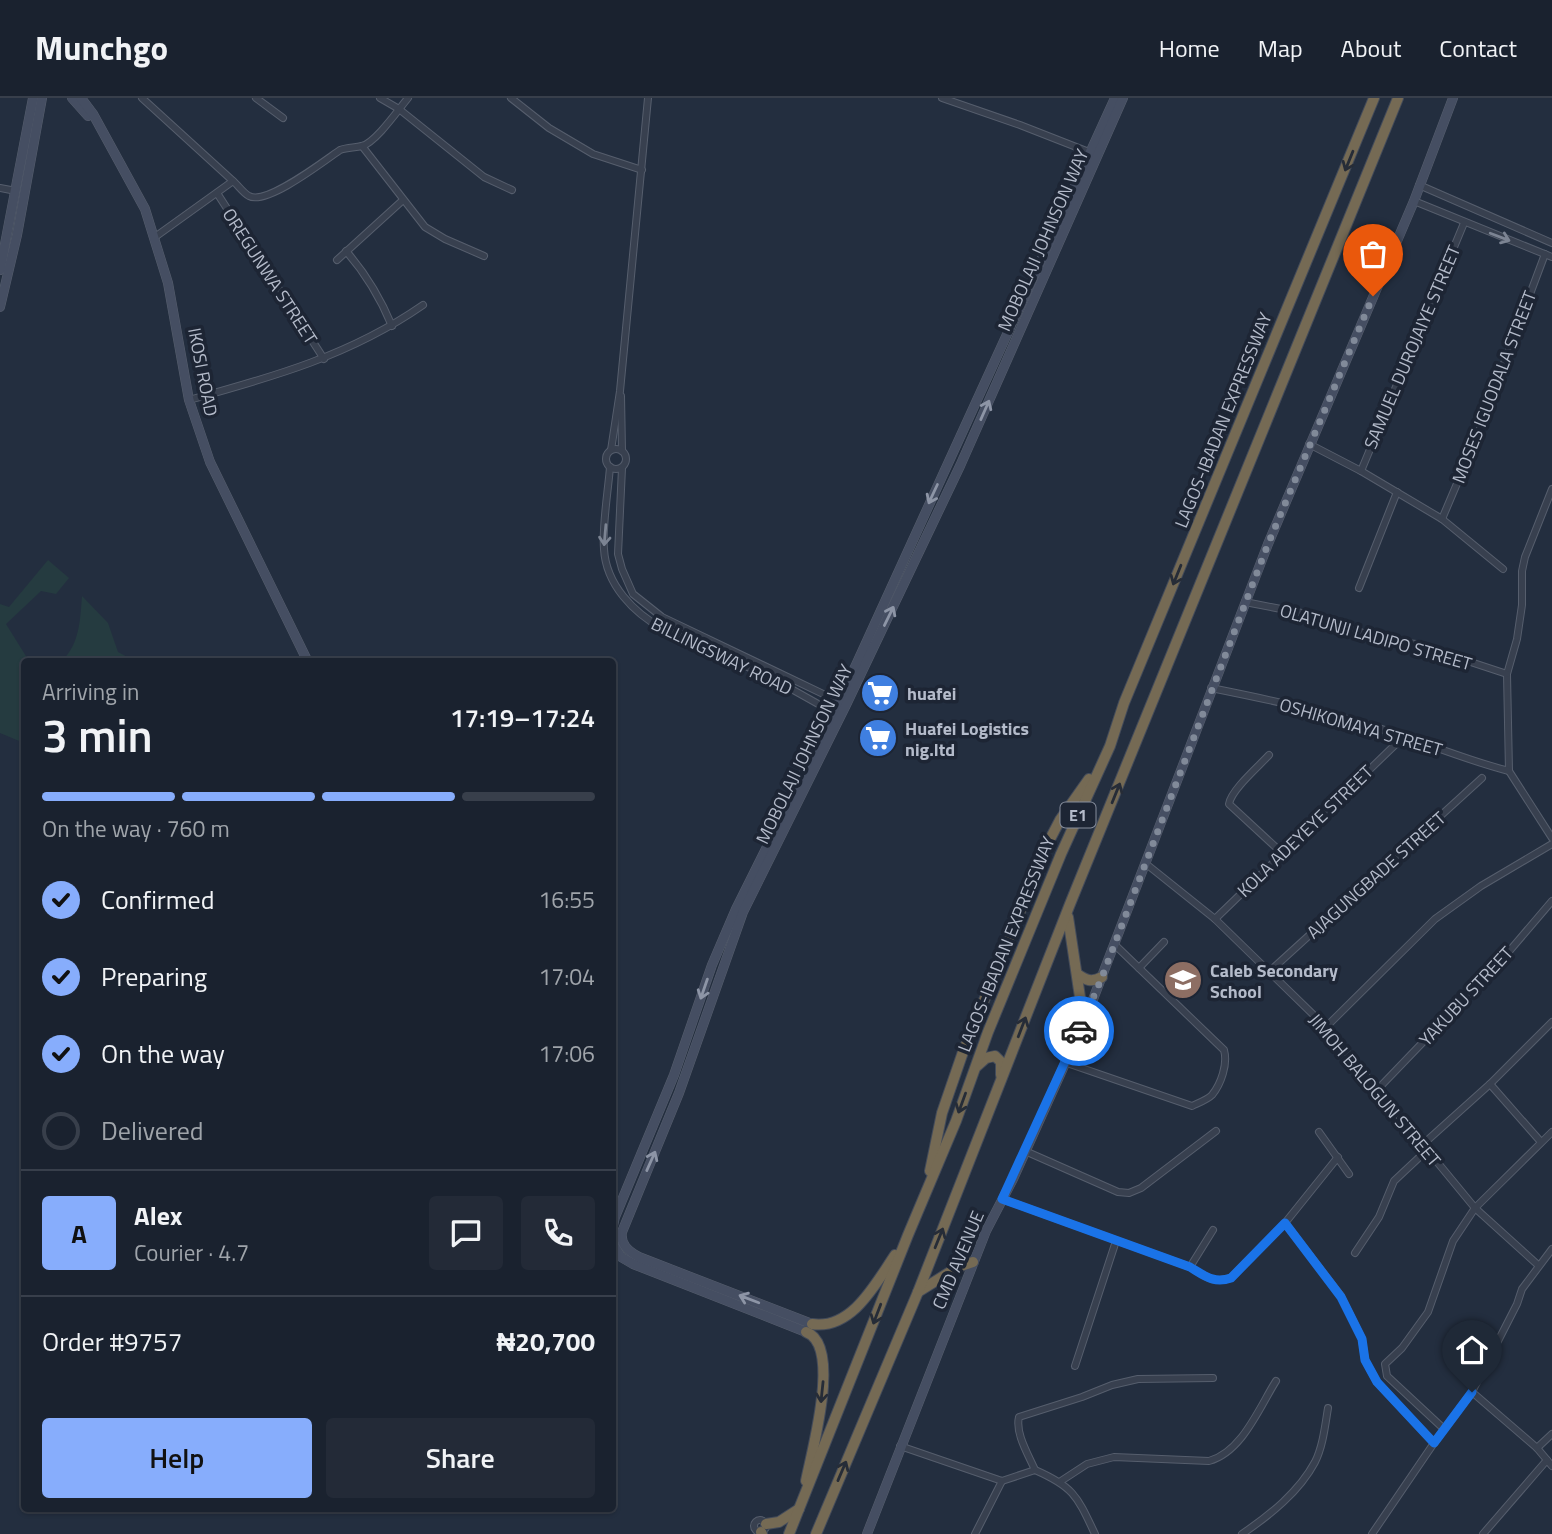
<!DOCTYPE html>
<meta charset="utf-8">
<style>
body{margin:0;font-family:"Titillium Web",sans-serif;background:#232a37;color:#f1f3f6;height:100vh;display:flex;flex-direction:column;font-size:26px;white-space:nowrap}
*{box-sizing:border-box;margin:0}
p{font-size:23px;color:#9fa4aa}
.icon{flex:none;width:38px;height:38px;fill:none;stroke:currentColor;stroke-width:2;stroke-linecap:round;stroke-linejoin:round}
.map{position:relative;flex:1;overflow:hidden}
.side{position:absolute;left:21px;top:560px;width:595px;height:854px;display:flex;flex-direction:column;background:#1a222f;border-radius:7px;box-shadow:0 2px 5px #0004,0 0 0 2px #383f4b}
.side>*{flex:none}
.pin{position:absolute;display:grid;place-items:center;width:60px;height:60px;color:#fff;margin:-72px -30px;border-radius:50% 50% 50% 0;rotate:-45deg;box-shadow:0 0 7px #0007}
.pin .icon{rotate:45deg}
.courier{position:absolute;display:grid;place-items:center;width:70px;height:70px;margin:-35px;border:5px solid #1a73e8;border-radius:50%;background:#fff;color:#222;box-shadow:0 2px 9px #0007}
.head em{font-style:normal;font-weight:600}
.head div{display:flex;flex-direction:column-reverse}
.head{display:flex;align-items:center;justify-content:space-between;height:119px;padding:0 21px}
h1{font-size:46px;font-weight:600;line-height:52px}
.bar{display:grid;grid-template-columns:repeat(4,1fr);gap:10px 7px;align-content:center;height:84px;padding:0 21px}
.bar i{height:9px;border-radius:5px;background:#383f4b}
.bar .current{background:#87adfc}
.bar p{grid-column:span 4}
.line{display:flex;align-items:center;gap:18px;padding:0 21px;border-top:2px solid #383f4b}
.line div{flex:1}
.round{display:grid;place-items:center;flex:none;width:74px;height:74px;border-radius:7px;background:#232a37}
ol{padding:0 21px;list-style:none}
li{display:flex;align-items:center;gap:21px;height:77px}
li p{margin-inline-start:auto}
li .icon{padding:7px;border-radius:50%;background:#87adfc;color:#111;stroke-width:4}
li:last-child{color:#9fa4aa}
li i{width:38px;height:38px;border:4px solid #383f4b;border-radius:50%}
.cta{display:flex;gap:14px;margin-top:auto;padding:14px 21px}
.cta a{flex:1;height:80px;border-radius:7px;background:#87adfc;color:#111;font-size:28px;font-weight:600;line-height:80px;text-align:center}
.cta a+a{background:#232a37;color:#f1f3f6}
header{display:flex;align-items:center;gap:42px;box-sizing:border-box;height:98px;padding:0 35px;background:#1a222f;border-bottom:2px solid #383f4b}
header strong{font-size:33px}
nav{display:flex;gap:38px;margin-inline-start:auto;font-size:24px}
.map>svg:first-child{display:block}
.green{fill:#253b40}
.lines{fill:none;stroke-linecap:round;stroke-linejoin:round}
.street-casing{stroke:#565e6d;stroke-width:8}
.secondary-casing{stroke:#565e6d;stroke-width:10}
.highway-casing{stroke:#434b5a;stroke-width:12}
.street{stroke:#38404f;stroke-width:6}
.secondary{stroke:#454e62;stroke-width:9}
.highway{stroke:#756a54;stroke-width:10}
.oneway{stroke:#262c37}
.oneway2{stroke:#7c8493}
.oneway3{stroke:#8d95a6}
.done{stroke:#818a99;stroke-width:7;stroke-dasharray:0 12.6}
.route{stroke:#1a73e8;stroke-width:9}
.labels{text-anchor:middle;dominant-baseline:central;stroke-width:7;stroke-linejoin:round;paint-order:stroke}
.shield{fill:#1d2534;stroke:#878e9d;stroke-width:2}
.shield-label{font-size:16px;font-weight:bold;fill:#b4bbca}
.street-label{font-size:18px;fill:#b4bbca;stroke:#1d2534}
.poi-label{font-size:18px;font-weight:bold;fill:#b4bbca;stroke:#1d2534;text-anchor:start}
</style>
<header>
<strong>Munchgo</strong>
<nav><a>Home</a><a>Map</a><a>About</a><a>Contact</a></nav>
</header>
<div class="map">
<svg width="1552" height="1436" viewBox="0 0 1552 1436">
<rect width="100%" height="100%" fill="#232e3f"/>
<g class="green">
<polygon points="48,462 69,480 56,496 41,493 6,526 29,563 24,564 24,645 0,635 0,506 9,509"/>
<path d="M82,498L108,525L118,554L135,563H62C80,545 80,522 82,498Z"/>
</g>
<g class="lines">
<defs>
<g id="street">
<polyline points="142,0 233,83"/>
<polyline points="256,0 283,20"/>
<polyline points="380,0 399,11 484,79 512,92"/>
<polyline points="511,0 549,30 593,56 642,72"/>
<polyline points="942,0 1020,27 1089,54"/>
<polyline points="362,48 425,129 445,141 484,158"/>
<polyline points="1419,87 1552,145"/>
<polyline points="0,90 16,93"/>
<polyline points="217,95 324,261"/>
<polyline points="1414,103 1552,159"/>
<path d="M155,139L233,83C238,87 243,95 249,98C266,108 324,63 340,52C348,49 354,50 362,48C376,44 398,12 408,0"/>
<path d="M346,153C367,177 380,199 392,228"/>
<polyline points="337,162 403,102"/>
<polyline points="621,298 622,353"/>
<path d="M189,302C273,279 351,257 423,207"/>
<polyline points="1309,346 1361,373 1442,421 1503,471"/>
<circle cx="616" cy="361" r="10"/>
<polyline points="611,352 620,293 648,0"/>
<path d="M610,369C608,394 602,428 604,451C606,487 634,515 663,531L770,579L836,616"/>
<polyline points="622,370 618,456 622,471 633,496 662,519 842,605"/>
<polyline points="1361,373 1464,125"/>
<polyline points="1552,391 1525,459 1522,473 1522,507 1517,541 1507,576 1509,673 1552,740"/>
<polyline points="1442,421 1475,343 1545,156"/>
<polyline points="1359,490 1397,394"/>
<polyline points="1245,504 1317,518 1382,542 1416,546 1507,576"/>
<path d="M1211,590C1276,603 1341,617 1403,638C1439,650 1473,664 1509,673"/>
<path d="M1269,657C1259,668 1231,692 1229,706L1282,755"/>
<polyline points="1145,765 1215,821 1326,929 1475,1110 1538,1167"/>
<polyline points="1215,821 1397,645"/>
<polyline points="1139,870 1164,844"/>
<polyline points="1270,873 1482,680"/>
<polyline points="1326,929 1435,821 1481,788 1552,746"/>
<path d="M1064,964L1192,1008C1198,1005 1207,1002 1212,997C1221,986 1228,966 1224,952L1114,846"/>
<polyline points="1490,986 1541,1044"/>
<polyline points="1377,992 1500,864 1552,803"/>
<polyline points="1319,1034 1349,1076"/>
<polyline points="1421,1048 1490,986 1552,924"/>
<polyline points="1025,1053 1118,1094 1129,1095 1141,1090 1216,1033"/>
<path d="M1002,1101L1190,1169C1205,1178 1213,1186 1231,1180L1285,1125L1338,1059"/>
<polyline points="1285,1125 1341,1198 1362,1241 1365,1262 1377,1284 1434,1345"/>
<polyline points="1355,1155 1379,1119 1394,1083 1426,1053"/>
<polyline points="1190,1169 1213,1132"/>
<polyline points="1075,1268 1116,1143"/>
<polyline points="1472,1294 1537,1350 1552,1368"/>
<polyline points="1444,1331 1387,1278 1385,1266 1402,1250 1428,1214 1453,1143 1475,1110 1552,1034"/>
<polyline points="900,1348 1002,1383"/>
<polyline points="1537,1350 1552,1336"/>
<path d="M1035,1372C1028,1356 1015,1335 1019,1319L1082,1299L1112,1287L1138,1281L1213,1280"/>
<path d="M1002,1383L1035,1372C1074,1389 1077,1398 1095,1436"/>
<path d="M1061,1383L1087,1366L1114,1359L1209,1363C1242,1354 1259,1310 1276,1283"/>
<circle cx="760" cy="1428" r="6"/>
<polyline points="975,1436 1002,1383"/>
<path d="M1242,1436C1270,1417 1299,1394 1315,1364C1323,1348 1325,1328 1328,1310"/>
<polyline points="1372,1436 1434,1345 1472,1294 1517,1206 1522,1191 1552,1151"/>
<polyline points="1483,1436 1547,1362"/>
</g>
<g id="secondary">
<polyline points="72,0 88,18"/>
<polyline points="81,0 93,16 145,111 168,185 189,302 210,364 308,564"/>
<polyline points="0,172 33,0"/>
<polyline points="0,209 17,137 42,0"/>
<polyline points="612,1132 615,1119 674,977 712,867 736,811 839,604 1115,0"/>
<polyline points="612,1145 621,1159 633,1166 806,1234"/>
<path d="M812,1226L639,1159C628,1153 620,1146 622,1134L679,995L743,814L846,607L960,368L1123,0"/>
<polyline points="867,1436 986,1133 1013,1081 1087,917 1268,446 1414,103 1453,0"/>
</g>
<g id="highway">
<polyline points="1068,819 1080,899 1087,917"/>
<path d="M1077,876C1086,882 1091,885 1102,879"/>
<polyline points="977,968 986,960 995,958 1001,964 1001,977"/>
<polyline points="930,1073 942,1015 963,954 1048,745 1060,722 1089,681"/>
<polyline points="918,1194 958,1169 973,1164"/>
<path d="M812,1226C852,1232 876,1185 895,1157"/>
<path d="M806,1234C842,1247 812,1352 806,1383"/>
<polyline points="766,1426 779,1424 799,1411"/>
<polyline points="761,1434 762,1436"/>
<polyline points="789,1436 908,1137 956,1023 988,934 1061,756 1110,648 1124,605 1374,0"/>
<polyline points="816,1436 918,1194 1070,806 1398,0"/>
</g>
</defs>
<use href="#street" class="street-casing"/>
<use href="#secondary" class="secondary-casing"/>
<use href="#highway" class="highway-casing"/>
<use href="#street" class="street"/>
<use href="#secondary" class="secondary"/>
<use href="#highway" class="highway"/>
</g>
<defs><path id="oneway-shaft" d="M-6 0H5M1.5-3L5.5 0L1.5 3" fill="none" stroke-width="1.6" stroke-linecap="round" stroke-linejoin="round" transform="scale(1.75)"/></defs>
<g class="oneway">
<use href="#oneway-shaft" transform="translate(1349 63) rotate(112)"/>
<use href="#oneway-shaft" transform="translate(1177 477) rotate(112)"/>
<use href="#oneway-shaft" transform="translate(1116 695) rotate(-68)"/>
<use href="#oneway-shaft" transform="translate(1022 929) rotate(-69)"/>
<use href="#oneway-shaft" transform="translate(962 1005) rotate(110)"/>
<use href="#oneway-shaft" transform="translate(939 1140) rotate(-68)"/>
<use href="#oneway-shaft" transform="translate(877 1216) rotate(111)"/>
<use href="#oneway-shaft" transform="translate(822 1294) rotate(96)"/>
<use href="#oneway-shaft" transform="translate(842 1373) rotate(-67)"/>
</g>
<g class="oneway2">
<use href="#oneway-shaft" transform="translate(1500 139) rotate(21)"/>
<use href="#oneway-shaft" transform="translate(605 437) rotate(95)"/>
</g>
<g class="oneway3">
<use href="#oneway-shaft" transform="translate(985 312) rotate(-66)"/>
<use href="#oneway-shaft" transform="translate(933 396) rotate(115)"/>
<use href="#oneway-shaft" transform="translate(889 518) rotate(-64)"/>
<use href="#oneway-shaft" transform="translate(704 891) rotate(109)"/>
<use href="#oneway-shaft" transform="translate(651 1063) rotate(-66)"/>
<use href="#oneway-shaft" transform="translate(749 1201) rotate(-159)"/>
</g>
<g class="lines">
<polyline class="done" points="1079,933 1102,879 1268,446 1373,198"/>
<path class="route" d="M1079,933L1002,1101L1190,1169C1205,1178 1214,1186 1231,1180L1285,1125L1341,1199L1362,1241L1365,1262L1377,1284L1434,1345L1472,1294"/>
</g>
<defs>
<symbol id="supermarket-disc" viewBox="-11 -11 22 22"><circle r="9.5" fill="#3f7fe0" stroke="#1d2534"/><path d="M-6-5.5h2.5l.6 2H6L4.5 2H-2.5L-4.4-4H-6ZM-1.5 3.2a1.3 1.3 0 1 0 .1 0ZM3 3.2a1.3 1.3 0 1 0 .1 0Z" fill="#fff"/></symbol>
<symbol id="school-disc" viewBox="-11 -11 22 22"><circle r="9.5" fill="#8d6e63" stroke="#1d2534"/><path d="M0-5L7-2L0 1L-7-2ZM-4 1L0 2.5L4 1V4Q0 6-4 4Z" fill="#fff"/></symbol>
</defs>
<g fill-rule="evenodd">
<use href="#supermarket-disc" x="858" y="573" width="44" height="44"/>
<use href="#supermarket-disc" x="856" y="618" width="44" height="44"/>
<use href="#school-disc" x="1161" y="860" width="44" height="44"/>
</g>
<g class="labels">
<rect class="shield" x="1060.5" y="704.5" width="35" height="25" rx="5"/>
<g class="shield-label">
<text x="1078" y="717">E1</text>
</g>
<g class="street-label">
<text transform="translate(1043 142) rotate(-66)">MOBOLAJI JOHNSON WAY</text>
<text transform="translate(270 178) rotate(57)">OREGUNWA STREET</text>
<text transform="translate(1412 249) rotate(-67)">SAMUEL DUROJAIYE STREET</text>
<text transform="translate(203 274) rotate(79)">IKOSI ROAD</text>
<text transform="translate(1494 289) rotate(-69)">MOSES IGUODALA STREET</text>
<text transform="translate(1223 322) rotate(-68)">LAGOS-IBADAN EXPRESSWAY</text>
<text transform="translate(1376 539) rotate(16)">OLATUNJI LADIPO STREET</text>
<text transform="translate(722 558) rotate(26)">BILLINGSWAY ROAD</text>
<text transform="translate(1361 629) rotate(16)">OSHIKOMAYA STREET</text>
<text transform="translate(804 656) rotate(-64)">MOBOLAJI JOHNSON WAY</text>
<text transform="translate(1305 733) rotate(-44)">KOLA ADEYEYE STREET</text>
<text transform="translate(1376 777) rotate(-42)">AJAGUNGBADE STREET</text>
<text transform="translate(1006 846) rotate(-68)">LAGOS-IBADAN EXPRESSWAY</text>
<text transform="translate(1466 898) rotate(-47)">YAKUBU STREET</text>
<text transform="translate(1375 992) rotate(50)">JIMOH BALOGUN STREET</text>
<text transform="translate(958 1162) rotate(-67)">CMD AVENUE</text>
</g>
<g class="poi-label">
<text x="907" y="595">huafei</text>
<text x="905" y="630">Huafei Logistics<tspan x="905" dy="21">nig.ltd</tspan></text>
<text x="1210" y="872">Caleb Secondary<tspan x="1210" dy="21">School</tspan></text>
</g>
</g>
</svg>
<div class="pin" style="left:1373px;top:198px;background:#ea580c"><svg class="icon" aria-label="bag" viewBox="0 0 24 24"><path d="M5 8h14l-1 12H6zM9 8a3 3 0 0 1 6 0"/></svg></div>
<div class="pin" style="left:1472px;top:1294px;background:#1f2937"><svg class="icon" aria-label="home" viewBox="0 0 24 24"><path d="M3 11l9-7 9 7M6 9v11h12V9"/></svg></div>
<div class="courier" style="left:1079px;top:933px"><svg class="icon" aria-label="car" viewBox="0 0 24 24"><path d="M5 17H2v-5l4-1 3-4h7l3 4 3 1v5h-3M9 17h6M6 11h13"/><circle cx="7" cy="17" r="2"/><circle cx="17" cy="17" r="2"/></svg></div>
<section class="side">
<div class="head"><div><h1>3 min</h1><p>Arriving in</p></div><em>17:19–17:24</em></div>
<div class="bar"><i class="current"></i><i class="current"></i><i class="current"></i><i></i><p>On the way · 760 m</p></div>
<ol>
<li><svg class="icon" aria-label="check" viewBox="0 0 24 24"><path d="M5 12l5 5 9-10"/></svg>Confirmed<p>16:55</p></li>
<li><svg class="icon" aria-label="check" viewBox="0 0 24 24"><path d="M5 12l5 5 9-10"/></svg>Preparing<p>17:04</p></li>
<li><svg class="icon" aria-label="check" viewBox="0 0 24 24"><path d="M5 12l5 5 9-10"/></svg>On the way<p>17:06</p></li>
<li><i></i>Delivered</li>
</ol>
<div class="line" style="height:126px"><b class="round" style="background:#87adfc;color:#111">A</b><div><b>Alex</b><p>Courier · 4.7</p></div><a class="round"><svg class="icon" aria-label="chat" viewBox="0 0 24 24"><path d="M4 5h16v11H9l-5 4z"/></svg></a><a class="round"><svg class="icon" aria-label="phone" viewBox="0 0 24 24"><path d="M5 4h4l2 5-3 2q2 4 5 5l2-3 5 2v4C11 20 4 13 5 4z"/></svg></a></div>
<div class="line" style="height:91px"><div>Order #9757</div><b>₦20,700</b></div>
<div class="cta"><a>Help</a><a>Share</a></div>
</section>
</div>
